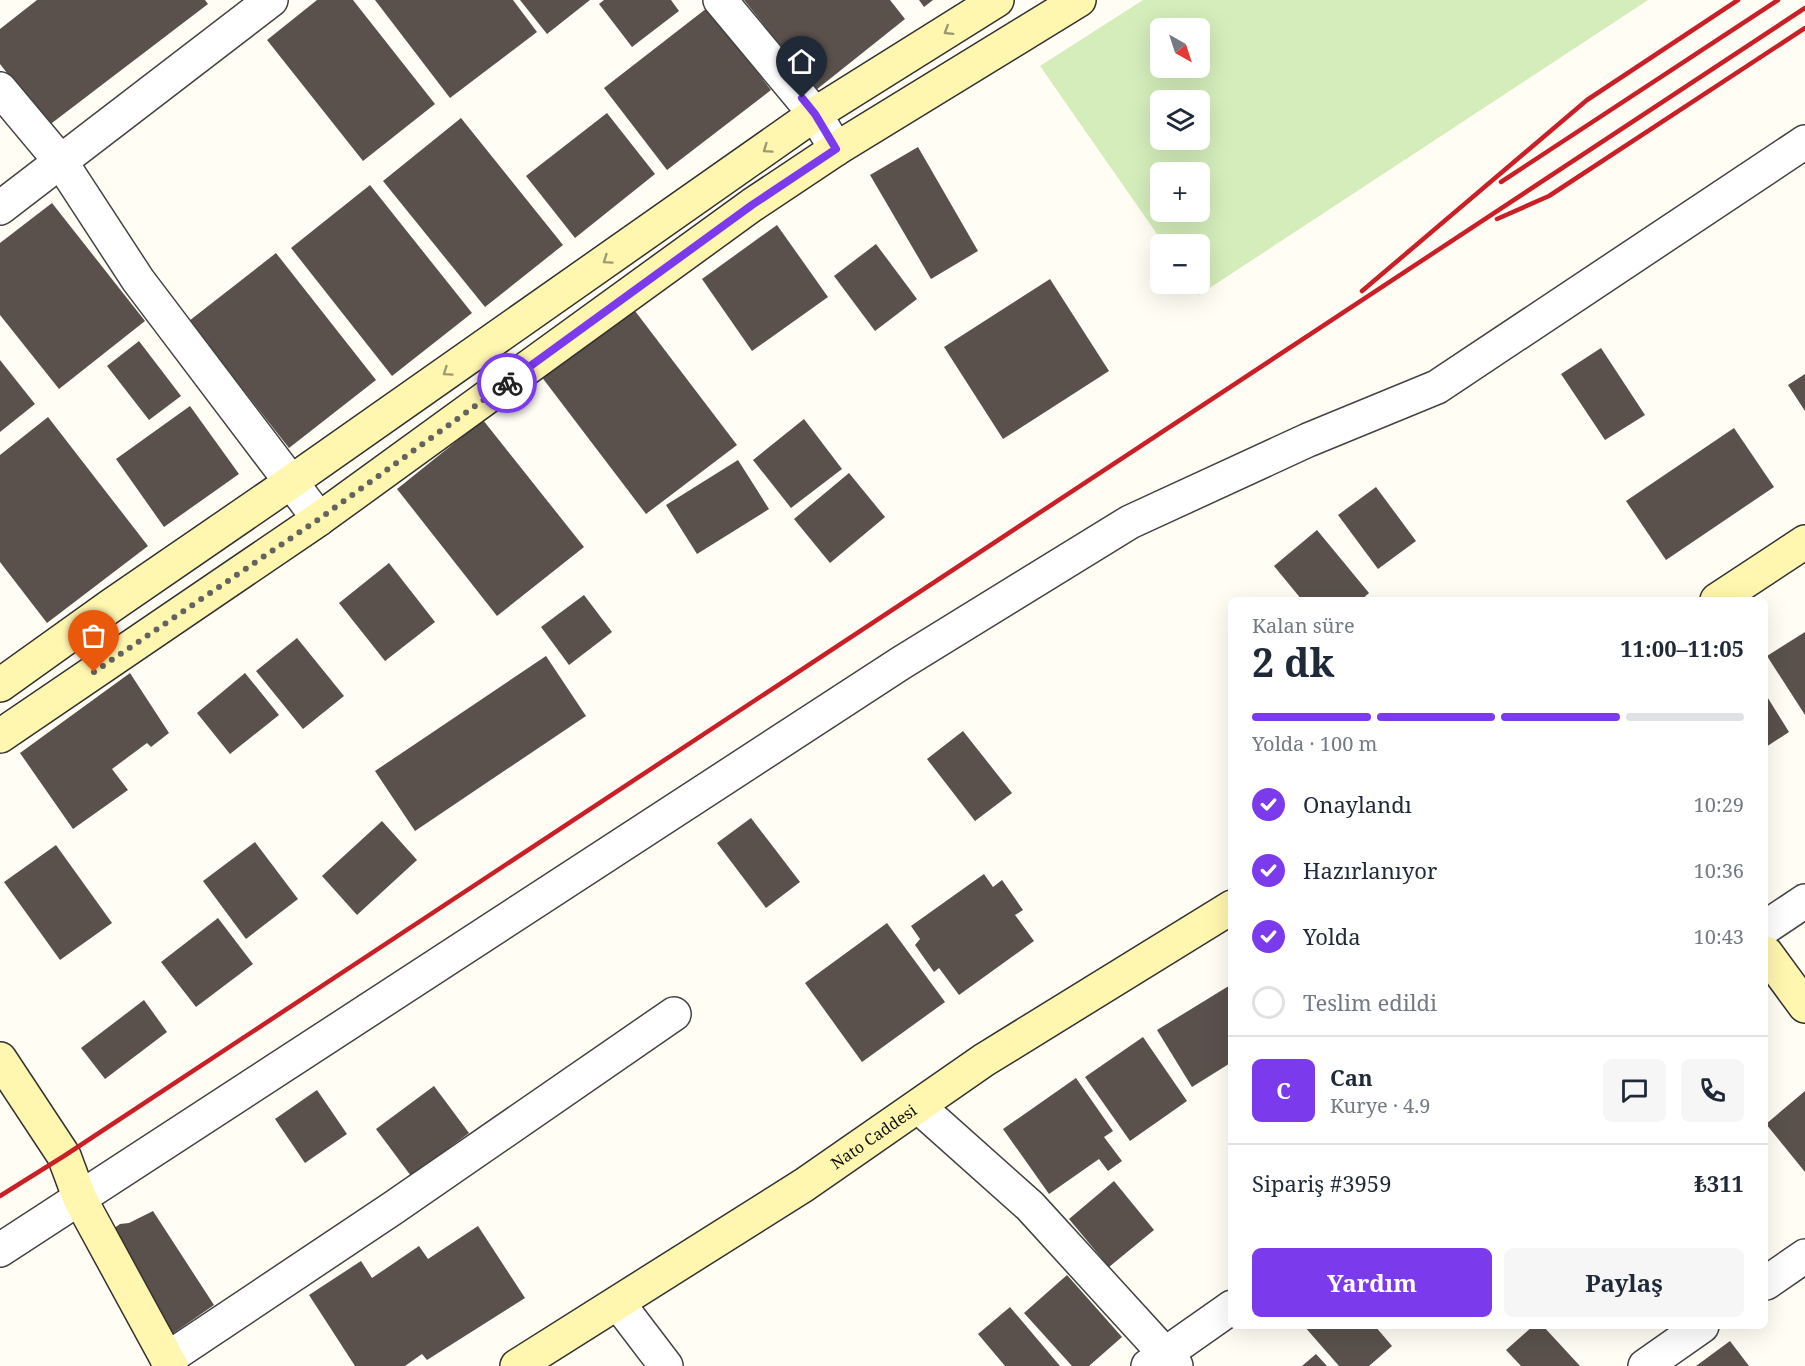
<!DOCTYPE html>
<html lang="tr">
<meta charset="utf-8">
<style>
body{margin:0;font-family:"Noto Serif",serif;background:#f6f6f7;color:#1f2937;height:100vh;display:flex;flex-direction:column;font-size:22px;white-space:nowrap}
*{box-sizing:border-box;margin:0}
p{font-size:20px;color:#747a83}
.icon{flex:none;width:33px;height:33px;fill:none;stroke:currentColor;stroke-width:2;stroke-linecap:round;stroke-linejoin:round}
.map{position:relative;flex:1;overflow:hidden}
.sheet{position:absolute;left:1228px;top:597px;width:540px;height:732px;display:flex;flex-direction:column;background:#fff;border-radius:9px;box-shadow:0 6px 24px #0002}
.sheet>*{flex:none}
.needle{width:39px;rotate:141deg}
.fabs{position:absolute;left:1150px;top:18px;display:grid;gap:12px}
.fabs a{display:grid;place-items:center;width:60px;height:60px;border-radius:9px;background:#fff;box-shadow:0 6px 24px #0002;font-size:30px}
.pin{position:absolute;display:grid;place-items:center;width:51px;height:51px;color:#fff;margin:-62px -26px;border-radius:50% 50% 50% 0;rotate:-45deg;box-shadow:0 0 6px #0007}
.pin .icon{rotate:45deg}
.courier{position:absolute;display:grid;place-items:center;width:60px;height:60px;margin:-30px;border:4px solid #7c3aed;border-radius:50%;background:#fff;color:#222;box-shadow:0 2px 8px #0007}
.headline em{font-style:normal;font-weight:700}
.headline div{display:flex;flex-direction:column-reverse}
.headline{display:flex;align-items:center;justify-content:space-between;height:102px;padding:0 24px}
h1{font-size:39px;font-weight:700;line-height:45px}
.bar{display:grid;grid-template-columns:repeat(4,1fr);gap:9px 6px;align-content:center;height:72px;padding:0 24px}
.bar i{height:8px;border-radius:4px;background:#e0e1e3}
.bar .on{background:#7c3aed}
.bar p{grid-column:span 4}
.line{display:flex;align-items:center;gap:15px;padding:0 24px;border-top:2px solid #e0e1e3}
.line div{flex:1}
.round{display:grid;place-items:center;flex:none;width:63px;height:63px;border-radius:9px;background:#f6f6f7}
ol{padding:0 24px;list-style:none}
li{display:flex;align-items:center;gap:18px;height:66px}
li p{margin-inline-start:auto}
li .icon{padding:6px;border-radius:50%;background:#7c3aed;color:#fff;stroke-width:4}
li:last-child{color:#747a83}
li i{width:33px;height:33px;border:3px solid #e0e1e3;border-radius:50%}
.button{display:flex;gap:12px;margin-top:auto;padding:12px 24px}
.button a{flex:1;height:69px;border-radius:9px;background:#7c3aed;color:#fff;font-size:24px;font-weight:700;line-height:69px;text-align:center}
.button a+a{background:#f6f6f7;color:#1f2937}
.map>svg:first-child{display:block}
.green{fill:#d4edba;fill-rule:evenodd}
.building{fill:#5a514c}
.lines{fill:none;stroke-linecap:round;stroke-linejoin:round}
.street-casing{stroke:#434343;stroke-width:36}
.secondary-casing{stroke:#323232;stroke-width:36}
.street{stroke:#fff;stroke-width:33}
.secondary{stroke:#fff6af;stroke-width:33}
.rail{stroke:#ca1f26;stroke-width:4.5}
.oneway{stroke:#9f9a6f}
.done{stroke:#646360;stroke-width:6;stroke-dasharray:0 10.8}
.route{stroke:#7c3aed;stroke-width:8}
.labels{text-anchor:middle;dominant-baseline:central;stroke-width:6;stroke-linejoin:round;paint-order:stroke}
.street-label{font-size:16px;fill:#101010;stroke:#fff}
</style>
<div class="map">
<svg width="1805" height="1366" viewBox="0 0 1805 1366">
<rect width="100%" height="100%" fill="#fffdf4"/>
<path class="green" d="M1143,0H1648L1199,295L1191,284H1200V244H1164L1040,66ZM1161,28H1200V68H1161ZM1161,100H1200V140H1161ZM1161,172H1200V212H1161Z"/>
<g class="building">
<polygon points="37,0 205,0 208,4 48,126 0,64 0,29"/>
<polygon points="317,0 353,0 435,104 363,161 267,40"/>
<polygon points="375,0 513,0 537,32 450,98"/>
<polygon points="520,0 590,0 547,34"/>
<polygon points="604,0 671,0 679,11 632,47 599,4"/>
<polygon points="744,0 890,0 905,19 816,90"/>
<polygon points="919,0 933,0 924,7"/>
<polygon points="707,8 771,90 667,170 604,88"/>
<polygon points="607,113 655,174 575,238 526,176"/>
<polygon points="461,118 563,245 485,307 383,181"/>
<polygon points="918,147 978,251 931,279 870,175"/>
<polygon points="370,185 472,313 392,376 291,248"/>
<polygon points="52,203 145,321 59,389 0,315 0,243"/>
<polygon points="777,225 828,297 752,351 702,279"/>
<polygon points="876,244 917,299 875,331 834,276"/>
<polygon points="276,253 376,380 289,448 189,321"/>
<polygon points="1050,279 1109,371 1003,439 944,347"/>
<polygon points="632,307 737,445 646,514 541,376"/>
<polygon points="139,341 181,396 149,420 107,366"/>
<polygon points="1601,348 1645,415 1605,440 1561,374"/>
<polygon points="0,360 35,404 0,432"/>
<polygon points="1805,374 1805,411 1788,385"/>
<polygon points="190,406 239,474 164,527 116,459"/>
<polygon points="48,417 148,546 47,623 0,562 0,455"/>
<polygon points="804,419 842,469 791,508 753,460"/>
<polygon points="483,420 584,547 497,616 397,489"/>
<polygon points="1734,428 1774,487 1666,560 1626,501"/>
<polygon points="738,460 769,509 697,554 666,505"/>
<polygon points="849,473 885,517 830,563 794,519"/>
<polygon points="1376,487 1416,541 1378,569 1338,515"/>
<polygon points="1317,530 1369,593 1361,600 1302,600 1274,566"/>
<polygon points="389,563 435,622 385,661 339,603"/>
<polygon points="584,595 612,632 569,665 541,627"/>
<polygon points="1805,632 1805,715 1767,656"/>
<polygon points="297,638 344,696 303,729 256,671"/>
<polygon points="546,656 586,716 415,831 375,771"/>
<polygon points="130,673 169,733 151,747 147,743 112,769 128,790 73,829 20,753"/>
<polygon points="245,673 279,715 230,754 197,713"/>
<polygon points="1766,695 1789,732 1766,747"/>
<polygon points="963,731 1012,793 975,821 927,759"/>
<polygon points="751,818 800,882 766,908 717,843"/>
<polygon points="382,821 417,860 357,915 322,876"/>
<polygon points="255,842 298,899 246,939 203,881"/>
<polygon points="56,845 112,923 60,960 4,882"/>
<polygon points="984,874 993,887 1002,880 1023,910 1015,915 1034,941 959,995 939,968 934,972 915,945 920,939 911,926"/>
<polygon points="218,918 253,964 196,1007 161,962"/>
<polygon points="887,923 945,1002 862,1062 805,983"/>
<polygon points="1232,984 1232,1062 1192,1087 1157,1030"/>
<polygon points="144,1000 167,1032 105,1079 81,1048"/>
<polygon points="1143,1037 1187,1101 1130,1141 1085,1077"/>
<polygon points="1076,1078 1113,1131 1104,1137 1122,1161 1108,1171 1099,1159 1049,1194 1003,1129"/>
<polygon points="434,1086 469,1133 411,1176 376,1129"/>
<polygon points="317,1090 347,1134 305,1163 275,1119"/>
<polygon points="1805,1091 1805,1172 1766,1124"/>
<polygon points="1114,1181 1154,1230 1109,1267 1069,1219"/>
<polygon points="153,1211 214,1305 168,1337 103,1236 120,1224 129,1223"/>
<polygon points="478,1226 525,1298 427,1360 422,1354 405,1366 355,1366 309,1295 361,1261 372,1278 419,1246 428,1259"/>
<polygon points="1067,1275 1122,1337 1089,1366 1072,1366 1024,1313"/>
<polygon points="1010,1307 1060,1366 1005,1366 978,1334"/>
<polygon points="1304,1326 1375,1326 1392,1346 1369,1366 1339,1366"/>
<polygon points="1533,1326 1543,1326 1580,1366 1521,1366 1506,1350"/>
<polygon points="1730,1341 1749,1366 1696,1366"/>
<polygon points="1316,1354 1327,1366 1302,1366"/>
</g>
<g class="lines">
<defs>
<g id="street">
<polyline points="720,0 815,114 836,149"/>
<polyline points="0,89 61,162 138,280 319,519"/>
<polyline points="0,208 271,0"/>
<polyline points="1766,927 1805,901"/>
<polyline points="919,1107 1030,1206 1176,1366"/>
<polyline points="0,1250 901,663 1130,522 1308,440 1437,387 1805,142"/>
<polyline points="1766,1283 1805,1256"/>
<polyline points="618,1303 666,1366"/>
<polyline points="167,1359 393,1208 674,1014"/>
<polyline points="1148,1366 1232,1307"/>
<polyline points="1645,1366 1702,1326"/>
</g>
<g id="secondary">
<polyline points="1717,600 1805,542"/>
<polyline points="0,685 112,605 291,482 815,114 997,0"/>
<polyline points="0,736 319,519 752,205 836,149 1079,0"/>
<polyline points="1766,953 1805,1006"/>
<polyline points="0,1059 64,1156 80,1199 171,1366"/>
<path id="s1" d="M517,1366L804,1185L984,1060L1232,907"/>
</g>
</defs>
<use href="#street" class="street-casing"/>
<use href="#secondary" class="secondary-casing"/>
<use href="#street" class="street"/>
<use href="#secondary" class="secondary"/>
<g class="rail">
<polyline points="1501,182 1778,0"/>
<polyline points="1497,219 1549,196 1805,28"/>
<polyline points="1362,291 1587,100 1738,0"/>
<polyline points="0,1196 64,1156 1805,8"/>
</g>
</g>
<defs><path id="oneway-chevron" d="M-2-3.5L2.5 0L-2 3.5" fill="none" stroke-width="1.6" stroke-linecap="round" stroke-linejoin="round" transform="scale(1.5)"/></defs>
<g class="oneway">
<use href="#oneway-chevron" transform="translate(948 31) rotate(148)"/>
<use href="#oneway-chevron" transform="translate(767 149) rotate(145)"/>
<use href="#oneway-chevron" transform="translate(607 260) rotate(145)"/>
<use href="#oneway-chevron" transform="translate(447 372) rotate(145)"/>
</g>
<g class="lines">
<polyline class="done" points="94,672 319,519 507,383"/>
<polyline class="route" points="507,383 752,205 836,149 815,114 802,98"/>
</g>
<g class="labels">
<g class="street-label">
<text stroke="none"><textPath href="#s1" startOffset="424">Nato Caddesi</textPath></text>
</g>
</g>
</svg>
<div class="fabs">
<a><svg class="needle" viewBox="-14 -14 28 28"><path d="M0-13l5 13h-10z" fill="#e53935"/><path d="M0 13l5-13h-10z" fill="#747a83"/></svg></a>
<a><svg class="icon" aria-label="layers" viewBox="0 0 24 24"><path d="M12 4l9 5-9 5-9-5zM3 14l9 5 9-5"/></svg></a>
<a>+</a>
<a>−</a>
</div>
<div class="pin" style="left:94px;top:672px;background:#ea580c"><svg class="icon" aria-label="bag" viewBox="0 0 24 24"><path d="M5 8h14l-1 12H6zM9 8a3 3 0 0 1 6 0"/></svg></div>
<div class="pin" style="left:802px;top:98px;background:#1f2937"><svg class="icon" aria-label="home" viewBox="0 0 24 24"><path d="M3 11l9-7 9 7M6 9v11h12V9"/></svg></div>
<div class="courier" style="left:507px;top:383px"><svg class="icon" aria-label="bike" viewBox="0 0 24 24"><circle cx="6" cy="16" r="4"/><circle cx="18" cy="16" r="4"/><path d="M6 16l4-8h5l3 8M10 8l3 8H6M13 5h3"/></svg></div>
<section class="sheet">
<div class="headline"><div><h1>2 dk</h1><p>Kalan süre</p></div><em>11:00–11:05</em></div>
<div class="bar"><i class="on"></i><i class="on"></i><i class="on"></i><i></i><p>Yolda · 100 m</p></div>
<ol>
<li><svg class="icon" aria-label="check" viewBox="0 0 24 24"><path d="M5 12l5 5 9-10"/></svg>Onaylandı<p>10:29</p></li>
<li><svg class="icon" aria-label="check" viewBox="0 0 24 24"><path d="M5 12l5 5 9-10"/></svg>Hazırlanıyor<p>10:36</p></li>
<li><svg class="icon" aria-label="check" viewBox="0 0 24 24"><path d="M5 12l5 5 9-10"/></svg>Yolda<p>10:43</p></li>
<li><i></i>Teslim edildi</li>
</ol>
<div class="line" style="height:108px"><b class="round" style="background:#7c3aed;color:#fff">C</b><div><b>Can</b><p>Kurye · 4.9</p></div><a class="round"><svg class="icon" aria-label="chat" viewBox="0 0 24 24"><path d="M4 5h16v11H9l-5 4z"/></svg></a><a class="round"><svg class="icon" aria-label="phone" viewBox="0 0 24 24"><path d="M5 4h4l2 5-3 2q2 4 5 5l2-3 5 2v4C11 20 4 13 5 4z"/></svg></a></div>
<div class="line" style="height:78px"><div>Sipariş #3959</div><b>₺311</b></div>
<div class="button"><a>Yardım</a><a>Paylaş</a></div>
</section>
</div>
